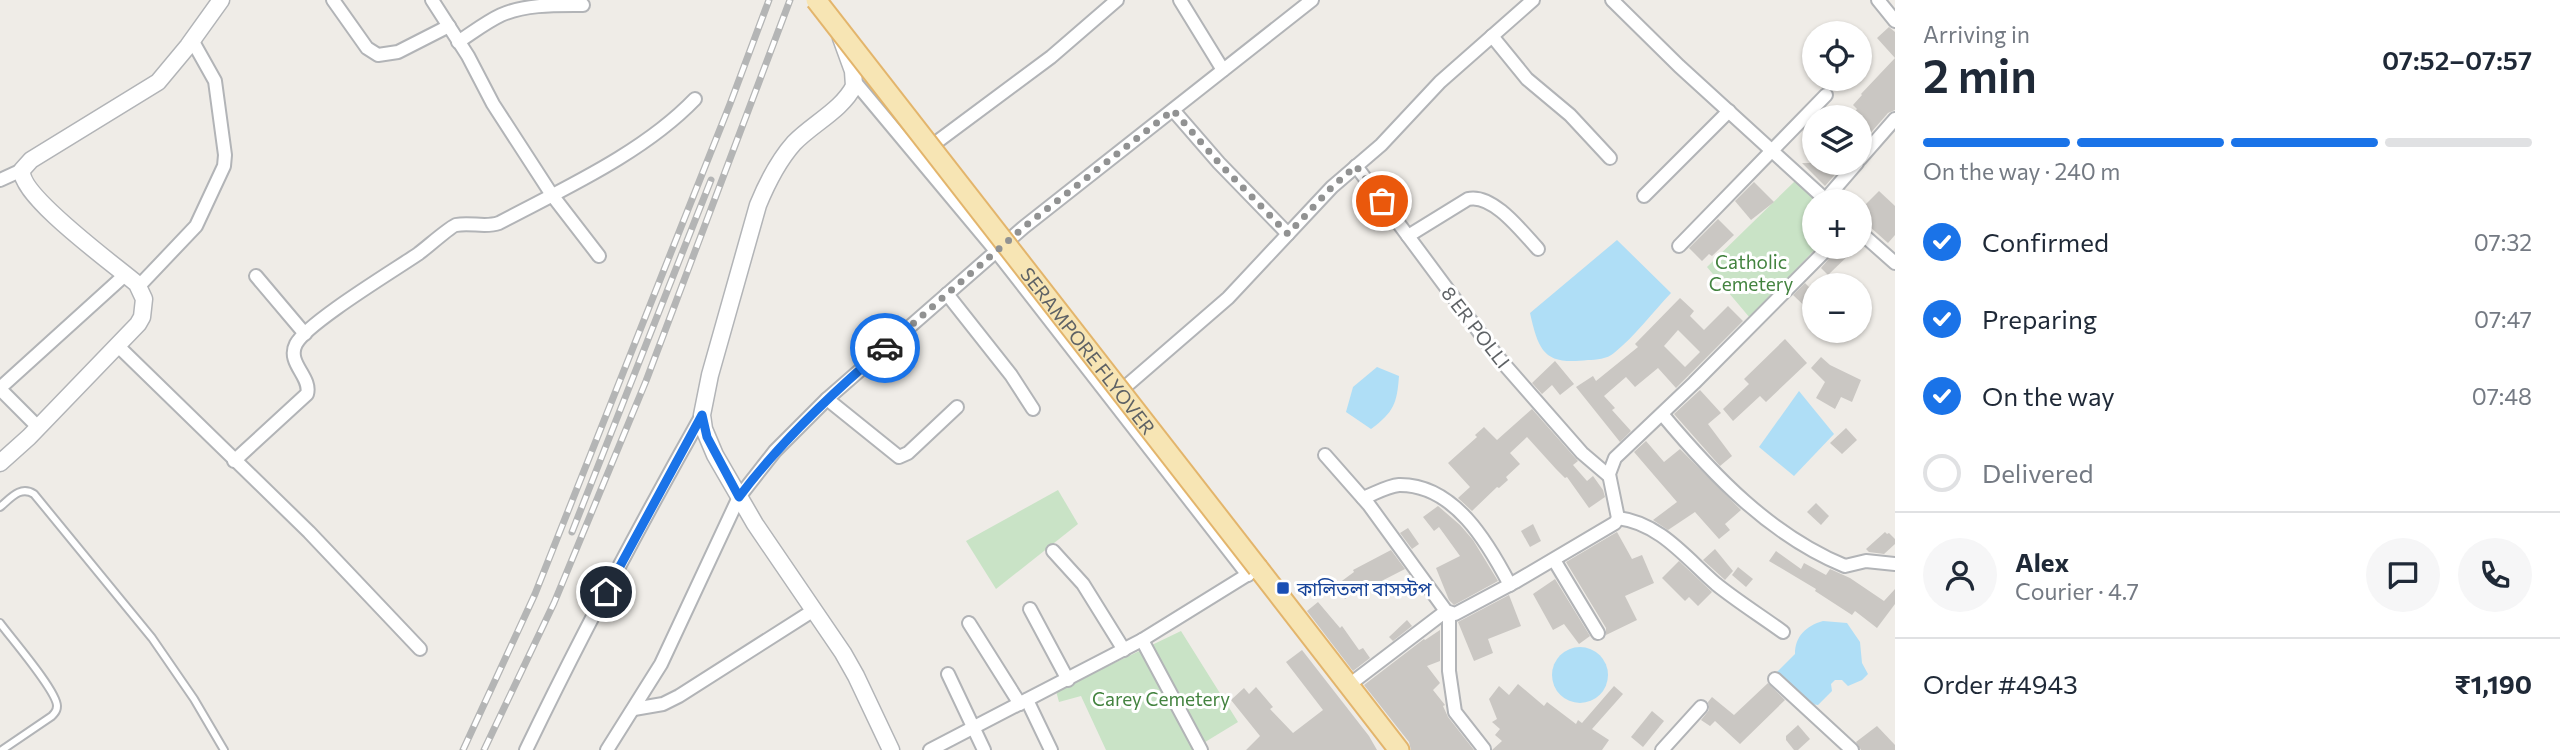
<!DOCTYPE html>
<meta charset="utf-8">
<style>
body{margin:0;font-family:Commissioner,"Noto Sans Bengali",sans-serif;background:#f6f6f7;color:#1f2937;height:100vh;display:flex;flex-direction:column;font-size:26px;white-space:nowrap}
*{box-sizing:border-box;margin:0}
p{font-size:23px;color:#747a83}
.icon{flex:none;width:38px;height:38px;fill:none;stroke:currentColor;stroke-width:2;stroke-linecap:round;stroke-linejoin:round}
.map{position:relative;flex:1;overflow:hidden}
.drawer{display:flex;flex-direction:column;background:#fff;width:665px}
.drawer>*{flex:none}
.buttons{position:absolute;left:1802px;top:21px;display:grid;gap:14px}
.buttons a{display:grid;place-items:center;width:70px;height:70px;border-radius:50%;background:#fff;box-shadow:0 2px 5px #0004;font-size:35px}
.pin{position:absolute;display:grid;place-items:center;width:60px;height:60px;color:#fff;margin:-30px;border:4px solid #fff;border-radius:50%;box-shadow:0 2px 7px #0007}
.courier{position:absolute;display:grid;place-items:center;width:70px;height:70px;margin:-35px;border:5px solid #1a73e8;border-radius:50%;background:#fff;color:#222;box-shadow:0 2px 9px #0007}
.overview em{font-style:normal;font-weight:600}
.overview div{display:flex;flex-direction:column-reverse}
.overview{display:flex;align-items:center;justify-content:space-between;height:119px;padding:0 28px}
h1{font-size:46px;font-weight:600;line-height:52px}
.bar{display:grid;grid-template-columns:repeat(4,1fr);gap:10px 7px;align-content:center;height:84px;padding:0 28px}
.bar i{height:9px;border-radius:5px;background:#e0e1e3}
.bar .on{background:#1a73e8}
.bar p{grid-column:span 4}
.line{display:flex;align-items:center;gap:18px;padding:0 28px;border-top:2px solid #e0e1e3}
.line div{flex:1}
.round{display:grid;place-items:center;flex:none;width:74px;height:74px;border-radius:37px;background:#f6f6f7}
ol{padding:0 28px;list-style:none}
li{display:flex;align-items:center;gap:21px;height:77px}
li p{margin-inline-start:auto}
li .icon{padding:7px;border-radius:50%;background:#1a73e8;color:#fff;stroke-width:4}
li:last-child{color:#747a83}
li i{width:38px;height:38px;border:4px solid #e0e1e3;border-radius:50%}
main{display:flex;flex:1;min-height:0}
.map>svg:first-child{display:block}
.green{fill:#c9e3c6}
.water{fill:#afdef6}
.building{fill:#cac7c3;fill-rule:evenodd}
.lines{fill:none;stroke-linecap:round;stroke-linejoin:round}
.service-casing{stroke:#b2b4b7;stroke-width:10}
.minor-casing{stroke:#b2b4b7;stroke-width:16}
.tertiary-casing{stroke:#b2b4b7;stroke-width:19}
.primary-casing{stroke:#e3b56c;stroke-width:23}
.service{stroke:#fff;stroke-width:6}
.minor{stroke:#fff;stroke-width:12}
.tertiary{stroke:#fff;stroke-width:16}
.primary{stroke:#f7e5b4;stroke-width:19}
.rail-casing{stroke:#b4b5b5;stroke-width:7}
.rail{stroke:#fff;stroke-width:4.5;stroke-dasharray:13;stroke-linecap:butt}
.primary-bridge-casing{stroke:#e3b56c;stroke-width:23;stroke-linecap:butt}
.primary-bridge{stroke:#f7e5b4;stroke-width:19}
.done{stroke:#919292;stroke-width:7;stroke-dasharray:0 12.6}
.route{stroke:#1a73e8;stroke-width:9}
.transit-dot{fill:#1a4fb4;stroke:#fff;stroke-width:2.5}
.labels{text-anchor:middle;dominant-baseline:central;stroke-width:6;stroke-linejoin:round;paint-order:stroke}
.park-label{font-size:19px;fill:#43833f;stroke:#fff}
.street-label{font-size:19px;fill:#5e6265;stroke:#fff}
.transit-label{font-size:19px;fill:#164399;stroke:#fff;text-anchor:start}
</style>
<main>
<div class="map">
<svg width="1895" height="750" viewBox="0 0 1895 750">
<rect width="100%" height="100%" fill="#efece7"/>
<g class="green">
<polygon points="1795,181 1817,201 1815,201 1815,247 1817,247 1750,318 1707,267"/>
<polygon points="1058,490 1078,524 996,589 966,541"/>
<polygon points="1181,631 1238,722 1192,750 1106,750 1081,696 1059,702 1056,691"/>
</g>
<g class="water">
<path d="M1617,240L1671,293C1653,312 1635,336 1614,353C1607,359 1596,360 1588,360C1545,365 1539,353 1530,313Z"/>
<path d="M1377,367L1399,376C1397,403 1394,412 1371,429L1346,412L1353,387Z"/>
<polygon points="1799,391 1834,434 1794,476 1759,447"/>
<path d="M1823,621L1847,623L1860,642L1862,663L1868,674L1862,680L1848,686L1842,680H1835L1831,684L1832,691L1818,705C1800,703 1785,690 1777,672L1795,654C1795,636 1806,626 1823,621Z"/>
<circle cx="1580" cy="675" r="28"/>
</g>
<g class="building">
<polygon points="1889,27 1895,32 1895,110 1888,113 1867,137 1860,130 1860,117 1850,117 1857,109 1853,105 1862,95 1861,94 1895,58 1877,38"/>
<polygon points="1802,163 1832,163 1839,170 1825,186"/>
<polygon points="1754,182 1774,202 1751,220 1735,201"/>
<polygon points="1879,191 1895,206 1895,235 1888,243 1860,218 1860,210"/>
<polygon points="1718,219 1734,235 1712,256 1709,254 1702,261 1689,248"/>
<polygon points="1839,247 1857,247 1828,275 1821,268"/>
<polygon points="1805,283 1815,293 1815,316 1793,295"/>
<path d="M1680,298L1694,311L1690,316L1704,330L1728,306L1743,321L1676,388L1658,368L1635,387L1626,377L1604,396L1615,408L1612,410L1631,431L1620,442L1576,387L1593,376L1596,381L1638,347L1635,344ZM1678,330L1700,352L1685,367L1664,346Z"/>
<polygon points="1785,339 1807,363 1766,402 1760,396 1733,421 1723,409 1749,384 1744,379"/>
<polygon points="1821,357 1830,365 1861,380 1852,402 1841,397 1835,409 1816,398 1825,382 1811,368"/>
<polygon points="1555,361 1574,384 1560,395 1552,385 1542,394 1532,383"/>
<polygon points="1700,390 1721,413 1708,424 1732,456 1720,466 1674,414"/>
<polygon points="1532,409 1578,461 1573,465 1587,481 1593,476 1603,490 1605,497 1589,508 1567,477 1565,478 1556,469 1527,437 1510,453 1520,464 1506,477 1508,480 1499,488 1497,487 1472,511 1458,498 1470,487 1448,463 1477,437 1475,435 1484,427 1497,440"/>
<polygon points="1846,428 1857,440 1842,454 1830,443"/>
<polygon points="1646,441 1664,462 1680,449 1741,510 1725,524 1730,530 1719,539 1695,512 1668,530 1653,520 1677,502 1634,452"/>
<polygon points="1816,503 1829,516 1821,525 1807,512"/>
<polygon points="1438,506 1460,525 1473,540 1498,581 1454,605 1449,600 1436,568 1460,556 1439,527 1434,531 1423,517"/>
<polygon points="1533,524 1541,541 1530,547 1521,531"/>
<polygon points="1408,528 1419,544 1412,549 1400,533"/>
<polygon points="1617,532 1632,559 1642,555 1654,583 1625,596 1637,620 1606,635 1606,628 1566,562"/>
<polygon points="1885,532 1887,534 1889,533 1895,539 1895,544 1884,554 1869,552 1866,549"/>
<polygon points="1715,549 1733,571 1725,580 1703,560"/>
<polygon points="1391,550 1405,569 1364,590 1362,587 1345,599 1335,586 1354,572 1353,570"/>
<polygon points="1776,551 1801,569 1804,563 1826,575 1830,569 1850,578 1884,601 1895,589 1895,604 1877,628 1855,611 1852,615 1815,591 1816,589 1769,561"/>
<polygon points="1679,561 1712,592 1698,606 1689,597 1685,601 1662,578"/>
<polygon points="1738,567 1753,579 1746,587 1732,575"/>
<polygon points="1555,579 1590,636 1579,644 1564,624 1553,630 1533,594"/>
<polygon points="1509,595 1521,626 1488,639 1493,653 1474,661 1458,622"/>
<polygon points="1318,602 1340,628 1342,626 1359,650 1363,648 1370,658 1353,671 1307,611"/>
<polygon points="1407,620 1412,626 1393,641 1389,637"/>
<polygon points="1440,630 1440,661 1427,666 1440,683 1433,690 1445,705 1443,706 1448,717 1474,750 1411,750 1409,742 1364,685 1424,639 1425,640"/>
<polygon points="1302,650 1369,736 1377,750 1246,750 1260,736 1231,700 1244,688 1249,694 1256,687 1273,707 1270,709 1293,733 1323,710 1286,662"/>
<polygon points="1768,683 1785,700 1740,744 1715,721 1710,726 1701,720 1709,710 1708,702 1712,697 1734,715"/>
<polygon points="1518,684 1544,706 1547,702 1576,724 1578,720 1582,723 1614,686 1623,694 1592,729 1609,740 1602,750 1492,750 1502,741 1495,735 1500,729 1492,722 1497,719 1489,699 1499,686 1509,695"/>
<polygon points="1652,711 1664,721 1643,747 1631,737"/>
<polygon points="1798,725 1810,739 1798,750 1794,750 1786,740 1786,736"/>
<polygon points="1877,726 1895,745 1895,750 1861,750 1856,742"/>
</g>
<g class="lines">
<defs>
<g id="service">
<path d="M0,507C10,499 20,485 34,494L152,638L194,699L224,750"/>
<path d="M0,623C11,638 57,691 57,706C57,712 55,712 52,716L2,750"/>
</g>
<g id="minor">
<polyline points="333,0 367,48 378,55 398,52 449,26"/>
<polyline points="432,0 468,56 493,104 552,195 599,256"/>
<polyline points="1180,0 1223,70"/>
<polyline points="1612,0 1679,66 1827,201"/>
<polyline points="1878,0 1895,21"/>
<polyline points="1492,36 1527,79 1570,115 1610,158"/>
<path d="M458,42C472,33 486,22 501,15C526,4 556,5 583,5"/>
<polyline points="855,82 996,251 1248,575"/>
<polyline points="1173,110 1219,163 1288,234"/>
<polyline points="926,150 1051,57 1117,0"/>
<polyline points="1860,159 1895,119"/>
<polyline points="1356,166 1497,356 1582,453 1609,476"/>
<polyline points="0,180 22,170"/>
<polyline points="1644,196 1729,111"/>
<polyline points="1825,200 1857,163"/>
<polyline points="1860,232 1895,263"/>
<path d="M1408,236L1468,199C1493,193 1523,233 1538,249"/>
<polyline points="1679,246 1826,95"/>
<polyline points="256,276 305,334"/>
<polyline points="139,286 196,226 224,166 225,155 215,81 192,40"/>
<polyline points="947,294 1011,375 1033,409"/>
<polyline points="118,346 309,532 420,649"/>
<polyline points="0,388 126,274"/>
<polyline points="0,389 37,426"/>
<polyline points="1117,394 1228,298 1332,187 1381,145 1440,82 1533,0"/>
<polyline points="827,399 899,457 908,453 957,407"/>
<path d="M1662,414C1713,475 1770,535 1845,566L1866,561L1895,564"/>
<polyline points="1325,455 1369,505 1446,611 1455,614 1515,582 1615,523 1618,518 1609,474 1615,458 1694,383 1829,247"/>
<path d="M234,461L307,394C312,377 286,363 296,344C307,323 393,271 418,254C425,249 451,226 456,225C471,222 485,228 499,223C565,188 643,153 695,99"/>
<path d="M1363,498C1374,494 1387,486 1399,485C1454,484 1488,543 1510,585"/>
<path d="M1618,518C1660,523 1687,559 1716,584C1737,601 1761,616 1783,632"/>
<polyline points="1053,551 1083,584 1124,650"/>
<polyline points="1554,560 1598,633"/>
<polyline points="1030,609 1068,680"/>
<polyline points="1449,613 1449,671 1455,712 1484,749"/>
<polyline points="969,623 1020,704"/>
<polyline points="1142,640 1201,750"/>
<polyline points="948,674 984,750"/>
<polyline points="1775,679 1852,750"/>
<polyline points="1349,685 1446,611"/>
<polyline points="1027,700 1051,750"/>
<polyline points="634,709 663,704 679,696 814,610"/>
<path d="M526,750C581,636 640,525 702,415"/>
<polyline points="607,750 661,664 739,497 775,451 827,399 1024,227 1312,0"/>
<polyline points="930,750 1142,640 1255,570"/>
<polyline points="1662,750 1701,707"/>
</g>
<g id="tertiary">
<path d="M841,38L853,71L854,86C842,110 812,124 794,143C778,161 767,183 758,205L710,375L702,415L704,429L715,455L755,524L843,653L856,676L891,750"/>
<path d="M0,463L29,437L138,324L142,317L144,299L137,284C115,265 19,196 22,170L31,160L158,82L188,46L221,0"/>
</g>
<polyline id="primary" points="1258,568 1399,750"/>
</defs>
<use href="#service" class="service-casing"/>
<use href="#minor" class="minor-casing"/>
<use href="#tertiary" class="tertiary-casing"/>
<use href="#primary" class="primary-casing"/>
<use href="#service" class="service"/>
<use href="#minor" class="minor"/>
<use href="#tertiary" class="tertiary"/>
<use href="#primary" class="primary"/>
<defs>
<g id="rail">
<polyline points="572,532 711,180"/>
<polyline points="463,750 535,594 730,104 769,0"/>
<polyline points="484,750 554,603 646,381 790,0"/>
</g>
</defs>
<use href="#rail" class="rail-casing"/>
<use href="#rail" class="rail"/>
<defs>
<g id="primary-bridge">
<path id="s1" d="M816,0L1258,568"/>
</g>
</defs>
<use href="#primary-bridge" class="primary-bridge-casing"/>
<use href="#primary-bridge" class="primary-bridge"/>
</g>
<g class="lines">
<polyline class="done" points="885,348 1024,227 1173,110 1219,163 1288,234 1332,187 1356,166 1382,201"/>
<path class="route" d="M606,592L702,415L707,437L739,497C781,441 832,393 885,348"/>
</g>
<rect class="transit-dot" x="1276" y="581" width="14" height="14" rx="3.5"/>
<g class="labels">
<g class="park-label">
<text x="1751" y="261">Catholic<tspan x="1751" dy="22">Cemetery</tspan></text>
<text x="1161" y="698">Carey Cemetery</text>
</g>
<g class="street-label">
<text transform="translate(1476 327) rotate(52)">8 ER POLLI</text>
<text stroke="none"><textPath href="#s1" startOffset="444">SERAMPORE FLYOVER</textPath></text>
</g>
<g class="transit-label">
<text x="1297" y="588">কালিতলা বাসস্টপ</text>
</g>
</g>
</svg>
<div class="buttons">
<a><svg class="icon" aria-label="locate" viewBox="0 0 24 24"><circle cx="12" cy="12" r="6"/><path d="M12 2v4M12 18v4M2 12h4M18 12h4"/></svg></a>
<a><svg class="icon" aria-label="layers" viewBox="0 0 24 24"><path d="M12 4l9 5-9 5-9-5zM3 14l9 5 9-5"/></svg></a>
<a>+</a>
<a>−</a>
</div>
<div class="pin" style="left:1382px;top:201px;background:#ea580c"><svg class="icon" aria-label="bag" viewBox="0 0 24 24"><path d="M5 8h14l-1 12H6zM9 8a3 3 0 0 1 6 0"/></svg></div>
<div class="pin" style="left:606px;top:592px;background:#1f2937"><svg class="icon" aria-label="home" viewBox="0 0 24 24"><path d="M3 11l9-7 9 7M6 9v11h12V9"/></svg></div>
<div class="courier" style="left:885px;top:348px"><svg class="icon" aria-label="car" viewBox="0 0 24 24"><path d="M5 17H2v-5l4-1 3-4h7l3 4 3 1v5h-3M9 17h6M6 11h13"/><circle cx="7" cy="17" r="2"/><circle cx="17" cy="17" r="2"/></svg></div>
</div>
<section class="drawer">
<div class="overview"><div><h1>2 min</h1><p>Arriving in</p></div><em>07:52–07:57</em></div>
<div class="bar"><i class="on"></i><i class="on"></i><i class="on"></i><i></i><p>On the way · 240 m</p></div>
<ol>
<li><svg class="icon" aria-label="check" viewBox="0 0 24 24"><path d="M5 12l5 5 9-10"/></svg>Confirmed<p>07:32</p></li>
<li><svg class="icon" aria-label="check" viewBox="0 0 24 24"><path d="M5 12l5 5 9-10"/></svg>Preparing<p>07:47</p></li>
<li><svg class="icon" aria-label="check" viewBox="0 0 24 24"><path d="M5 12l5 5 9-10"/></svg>On the way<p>07:48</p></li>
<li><i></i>Delivered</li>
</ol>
<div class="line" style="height:126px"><a class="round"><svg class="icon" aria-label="person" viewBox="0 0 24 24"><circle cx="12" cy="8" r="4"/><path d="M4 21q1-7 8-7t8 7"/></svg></a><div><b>Alex</b><p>Courier · 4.7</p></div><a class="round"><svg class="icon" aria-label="chat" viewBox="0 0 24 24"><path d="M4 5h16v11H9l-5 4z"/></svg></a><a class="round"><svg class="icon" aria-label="phone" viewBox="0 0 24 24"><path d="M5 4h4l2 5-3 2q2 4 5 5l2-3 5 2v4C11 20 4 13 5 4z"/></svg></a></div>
<div class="line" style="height:91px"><div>Order #4943</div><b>₹1,190</b></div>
</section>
</main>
